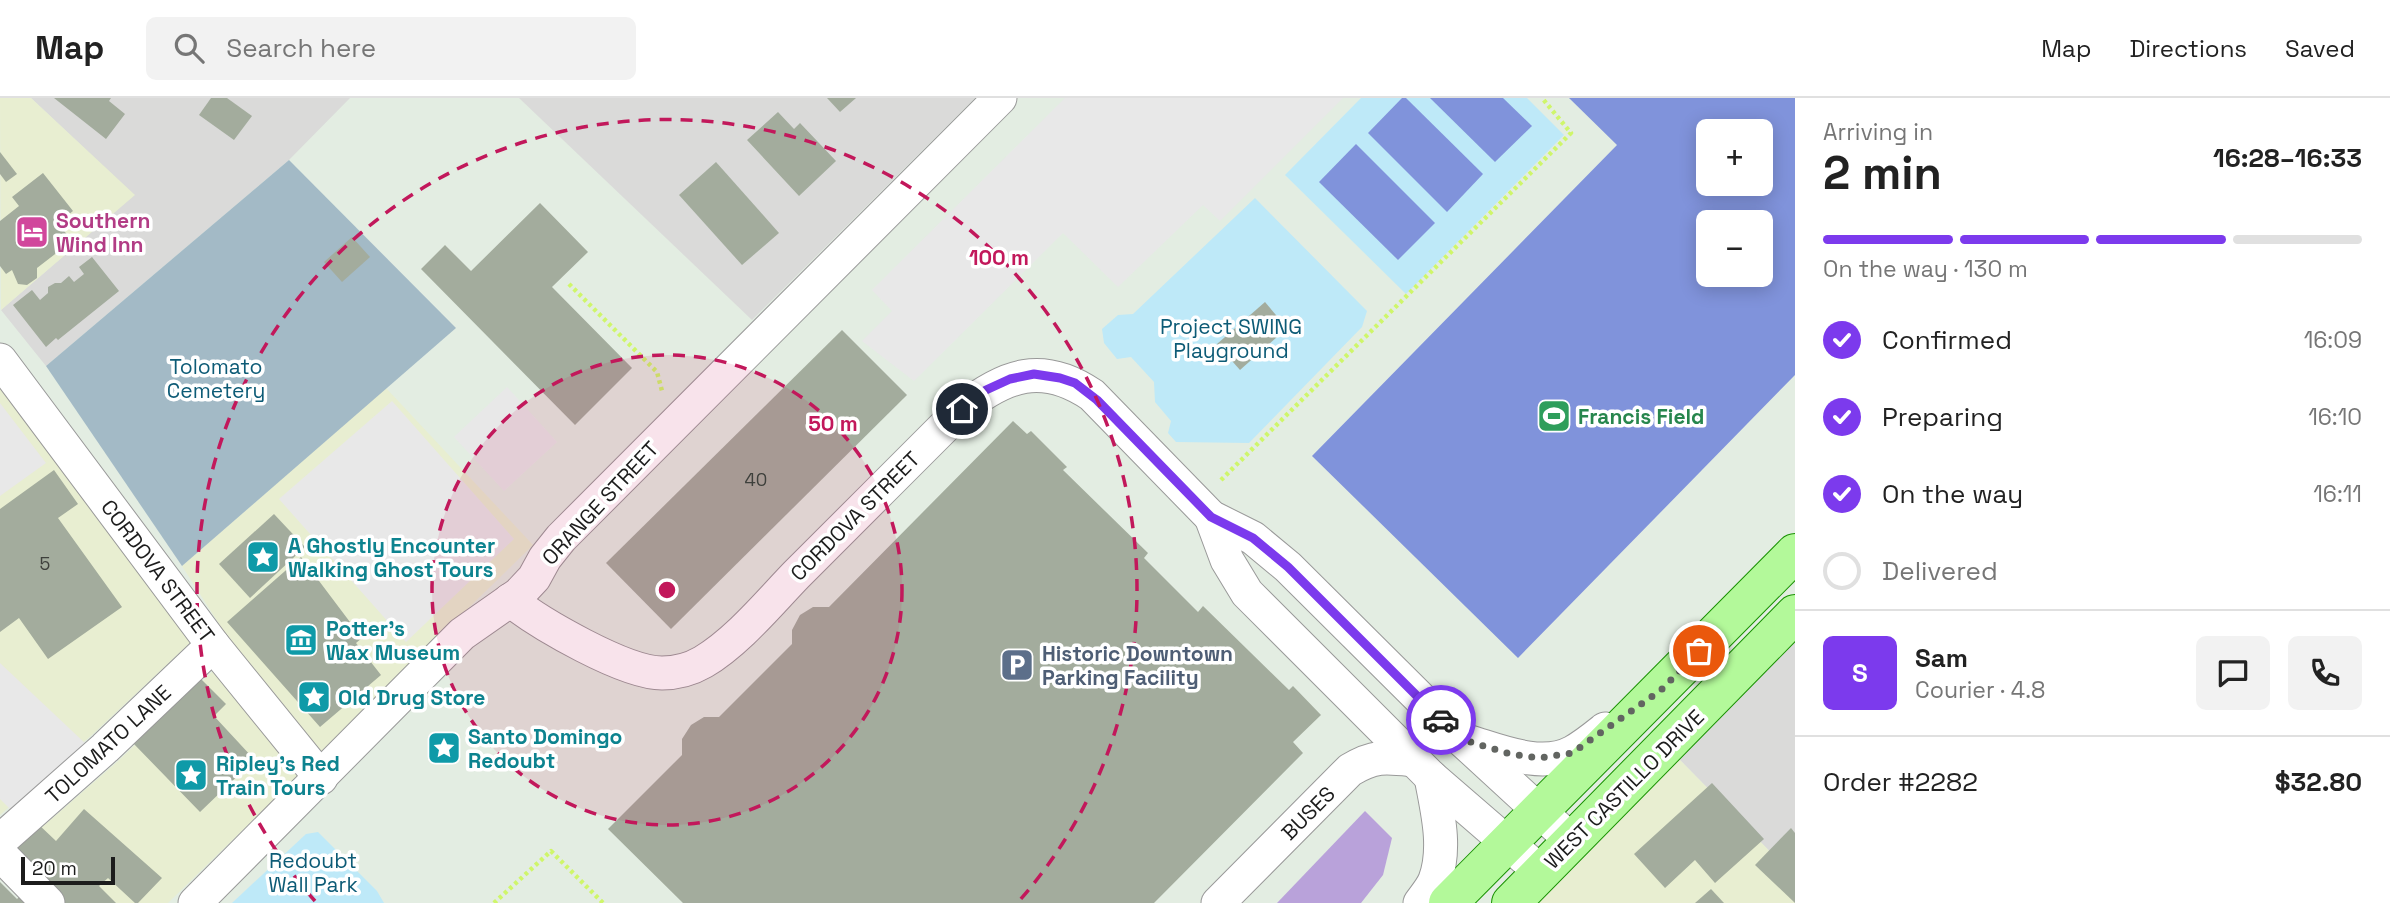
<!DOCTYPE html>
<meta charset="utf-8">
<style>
body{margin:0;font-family:"Space Grotesk",sans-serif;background:#f2f2f2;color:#222;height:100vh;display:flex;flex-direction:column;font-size:26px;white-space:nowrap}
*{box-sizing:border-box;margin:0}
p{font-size:23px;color:#767676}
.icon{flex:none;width:38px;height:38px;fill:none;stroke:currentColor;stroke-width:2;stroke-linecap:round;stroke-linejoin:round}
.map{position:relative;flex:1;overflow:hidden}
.panel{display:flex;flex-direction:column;background:#fff;width:595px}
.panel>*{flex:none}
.controls{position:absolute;left:1696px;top:21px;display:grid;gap:14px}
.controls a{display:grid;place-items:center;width:77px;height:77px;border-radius:10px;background:#fff;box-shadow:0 4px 18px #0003;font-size:35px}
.scale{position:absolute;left:21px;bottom:18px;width:94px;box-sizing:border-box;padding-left:7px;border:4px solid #1c1c1c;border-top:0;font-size:19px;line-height:24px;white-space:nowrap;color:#1c1c1c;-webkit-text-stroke:5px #fff;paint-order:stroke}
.pin{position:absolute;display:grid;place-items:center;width:60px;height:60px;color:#fff;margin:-30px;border:4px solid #fff;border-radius:50%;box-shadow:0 2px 7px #0007}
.courier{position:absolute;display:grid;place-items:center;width:70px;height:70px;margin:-35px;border:5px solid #7c3aed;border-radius:50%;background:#fff;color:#222;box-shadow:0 2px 9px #0007}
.overview em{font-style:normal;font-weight:800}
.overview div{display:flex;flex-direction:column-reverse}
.overview{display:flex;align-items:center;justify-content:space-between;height:119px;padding:0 28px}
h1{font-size:46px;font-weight:800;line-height:52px}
.bar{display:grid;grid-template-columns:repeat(4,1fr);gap:10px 7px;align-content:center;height:84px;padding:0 28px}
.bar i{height:9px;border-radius:5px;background:#e0e0e0}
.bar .active{background:#7c3aed}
.bar p{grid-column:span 4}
.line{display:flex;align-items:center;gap:18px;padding:0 28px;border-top:2px solid #e0e0e0}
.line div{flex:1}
.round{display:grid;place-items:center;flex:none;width:74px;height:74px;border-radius:10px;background:#f2f2f2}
ol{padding:0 28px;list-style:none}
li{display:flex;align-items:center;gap:21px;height:77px}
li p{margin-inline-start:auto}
li .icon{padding:7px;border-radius:50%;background:#7c3aed;color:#fff;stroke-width:4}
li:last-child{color:#767676}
li i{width:38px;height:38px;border:4px solid #e0e0e0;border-radius:50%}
header{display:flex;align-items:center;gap:42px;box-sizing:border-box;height:98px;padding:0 35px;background:#fff;border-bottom:2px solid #e0e0e0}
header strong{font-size:33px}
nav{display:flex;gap:38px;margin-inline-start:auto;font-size:24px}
.search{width:490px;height:63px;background:#f2f2f2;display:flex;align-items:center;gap:18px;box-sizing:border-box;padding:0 24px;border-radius:10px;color:#767676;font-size:26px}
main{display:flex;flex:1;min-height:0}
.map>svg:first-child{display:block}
.residential{fill:#dadad9}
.commercial{fill:#e8eed1}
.cemetery{fill:#a3bac6}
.park{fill:#bee9f8}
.pitch{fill:#8093db;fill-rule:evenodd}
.parking{fill:#e8e8e8}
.water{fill:#b9a2da}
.building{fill:#a3ac9d}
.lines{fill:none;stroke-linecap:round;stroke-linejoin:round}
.minor-casing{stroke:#999;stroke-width:35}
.major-casing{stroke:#199103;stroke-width:40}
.path{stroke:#cff66a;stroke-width:4.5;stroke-dasharray:3.5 3.5;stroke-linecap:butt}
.minor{stroke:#fff;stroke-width:33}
.major{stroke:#b3f99a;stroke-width:38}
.done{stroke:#626561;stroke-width:7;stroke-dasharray:0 12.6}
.route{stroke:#7c3aed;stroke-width:9}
.ring{fill:none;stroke:#c2185b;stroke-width:3.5;stroke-dasharray:12 9}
.labels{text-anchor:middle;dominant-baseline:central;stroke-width:7;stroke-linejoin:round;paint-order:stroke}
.number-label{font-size:18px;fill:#3e403c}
.hotel-label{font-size:21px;font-weight:bold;fill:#b23c85;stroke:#fff;text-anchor:start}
.park-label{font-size:21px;fill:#0d5b76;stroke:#fff}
.leisure-label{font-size:21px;font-weight:bold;fill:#27864d;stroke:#fff;text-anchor:start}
.street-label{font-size:21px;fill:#1c1c1c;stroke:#fff}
.culture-label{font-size:21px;font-weight:bold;fill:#0d838f;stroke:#fff;text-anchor:start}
.service-label{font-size:21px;font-weight:bold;fill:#4e5e75;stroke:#fff;text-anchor:start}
.centre{fill:#c2185b;stroke:#fff;stroke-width:3.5}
.ring-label{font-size:21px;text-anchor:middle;font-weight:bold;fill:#c2185b;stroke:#fff;stroke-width:7;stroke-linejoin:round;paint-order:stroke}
</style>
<header>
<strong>Map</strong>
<div class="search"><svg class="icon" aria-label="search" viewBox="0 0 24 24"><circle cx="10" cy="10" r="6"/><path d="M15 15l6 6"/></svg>Search here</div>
<nav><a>Map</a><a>Directions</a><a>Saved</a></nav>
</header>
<main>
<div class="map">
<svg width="1795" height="805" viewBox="0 0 1795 805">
<rect width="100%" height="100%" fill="#e3ede2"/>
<g class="residential">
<polygon points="31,0 350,0 289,62 46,268 1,212 134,97"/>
<polygon points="519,0 975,0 752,222"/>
<polygon points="1795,542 1795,779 1679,661"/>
</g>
<g class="commercial">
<polygon points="0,0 31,0 135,97 1,212"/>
<polygon points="0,288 191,544 93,636 0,717"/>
<polygon points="386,290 533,447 321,654 226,537 182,468"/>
<polygon points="214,572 299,677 168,805 71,805 17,751 117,664"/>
<polygon points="1679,661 1795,779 1795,805 1538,805"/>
</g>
<polygon class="cemetery" points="289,62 456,230 182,468 46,268"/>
<g class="park">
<polygon points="1361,0 1527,0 1564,37 1406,196 1285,77"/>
<polygon points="1255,100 1367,213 1362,229 1249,345 1176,344 1168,335 1171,323 1155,304 1154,284 1131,259 1117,261 1104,245 1102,231 1118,217 1133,216"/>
<polygon points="318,734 377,793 384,805 232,805 306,736"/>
</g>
<g class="pitch">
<polygon points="1402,0 1406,0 1483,76 1447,114 1368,35"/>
<polygon points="1430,0 1503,0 1532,28 1495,64"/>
<path d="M1569,0H1795V277L1518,560L1312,358L1617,47ZM1760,33V86H1708V33ZM1760,124V177H1708V124Z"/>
<polygon points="1356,46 1435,125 1398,162 1319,84"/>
</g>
<g class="parking">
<polygon points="1065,0 1343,0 1220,123 1203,107 1118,189 1063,135 914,283 862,243 892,213 872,192"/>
<polygon points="507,289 557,344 504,393 454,339"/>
<polygon points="392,303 514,441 406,544 279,401"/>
<polygon points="0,305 46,365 0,398"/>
<polygon points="0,565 87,647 13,714 0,701"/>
</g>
<polygon class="water" points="1365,713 1392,740 1383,777 1361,805 1277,805"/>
<g class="building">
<polygon points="54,0 111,0 109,3 125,16 106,41"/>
<polygon points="211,0 227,0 252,18 234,42 199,17"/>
<polygon points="827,0 856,0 840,14"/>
<polygon points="778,14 794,31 800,25 836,63 799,98 747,42"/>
<polygon points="0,54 17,76 6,84 0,76"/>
<polygon points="716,64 779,135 742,167 679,97"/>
<polygon points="43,75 73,113 58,125 72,143 37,170 37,180 27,187 18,186 12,172 6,176 0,168 0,123 19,108 12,99"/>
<polygon points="540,105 588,154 552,189 632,270 575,327 421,171 445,147 471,173"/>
<polygon points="352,139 370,159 342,184 324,164"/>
<polygon points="92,159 119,193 58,242 56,240 46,249 13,207 32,192 40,202 48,195 48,189 55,185 61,185 69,178 74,184 84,176 79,169"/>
<polygon points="1265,204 1287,230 1240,272 1217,246"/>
<polygon points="842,232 907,297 671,531 606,465"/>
<polygon points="1013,323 1027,336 1031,333 1067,369 1063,372 1148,455 1144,460 1198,514 1203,508 1289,592 1293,588 1321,617 1293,644 1303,655 1154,805 683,805 608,731 682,657 682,641 691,627 704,619 719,619 792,546 792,532 800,517 813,509 829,509"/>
<polygon points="54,372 78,406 58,420 122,509 48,561 19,520 0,534 0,411"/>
<polygon points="274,416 305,449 250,500 219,466"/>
<polygon points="301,459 362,540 356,545 381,577 320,629 227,524"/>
<polygon points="200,580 226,606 214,618 252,659 250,666 200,714 133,645"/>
<polygon points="1712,685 1764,741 1715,785 1695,762 1665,790 1634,756"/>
<polygon points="84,711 162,780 138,805 135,805 108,780 99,788 116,805 64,805 10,752 37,725 56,743"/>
<polygon points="1791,730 1795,735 1795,805 1755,767"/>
<polygon points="0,784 17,801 23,795 33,805 0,805"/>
<polygon points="1711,791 1724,805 1695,805"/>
</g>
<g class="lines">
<defs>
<g id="minor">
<polyline points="0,262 213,547 321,680"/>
<polyline points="1211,419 1227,462 1247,495 1431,679 1542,775"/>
<path d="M510,502C540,526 625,575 662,575C676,575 691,571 703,564C737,544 769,505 796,477C851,422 907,366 962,311C1005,277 1042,263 1092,297L1211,419L1253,440L1288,469L1461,641L1573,744"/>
<path d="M1470,644C1500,653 1542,671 1573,654C1584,648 1595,639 1605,631"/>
<polyline points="0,743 105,650 213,547"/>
<polyline points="0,756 48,805"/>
<polyline points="195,805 462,536 519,496 534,480 545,460 561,440 1000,0"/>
<path d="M1218,805L1350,672C1375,657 1386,659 1414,662"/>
<path d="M1420,805C1425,798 1432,790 1435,782C1447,749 1437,712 1431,679"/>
</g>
<g id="major">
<polyline points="1448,805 1795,455"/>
<polyline points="1511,805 1795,516"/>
</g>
</defs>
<use href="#minor" class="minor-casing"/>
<use href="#major" class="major-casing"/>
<g class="path">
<polyline points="569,186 657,274 662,293"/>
<polyline points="1221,382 1571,35 1542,0"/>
<polyline points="494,805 551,753 603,805"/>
</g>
<use href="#minor" class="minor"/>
<use href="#major" class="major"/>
</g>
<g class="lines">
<polyline class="done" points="1441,622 1461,641 1510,656 1539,660 1572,655 1661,592 1699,553"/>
<polyline class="route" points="962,311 986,292 1010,281 1034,276 1060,280 1075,285 1097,302 1211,419 1253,440 1288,469 1441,622"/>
</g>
<circle cx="667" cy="492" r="235" fill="#c2185b" fill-opacity=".12"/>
<g class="ring">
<circle cx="667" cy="492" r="235"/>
<path d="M315 803A470 470 0 1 1 1019 803"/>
</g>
<defs>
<symbol id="hotel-square" viewBox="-11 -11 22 22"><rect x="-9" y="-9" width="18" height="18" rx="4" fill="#d1479c" stroke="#fff"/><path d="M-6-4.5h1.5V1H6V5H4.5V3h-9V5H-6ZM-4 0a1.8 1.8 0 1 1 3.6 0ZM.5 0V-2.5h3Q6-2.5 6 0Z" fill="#fff"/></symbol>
<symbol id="stadium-square" viewBox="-11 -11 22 22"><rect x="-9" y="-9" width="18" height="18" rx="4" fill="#2e9e5b" stroke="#fff"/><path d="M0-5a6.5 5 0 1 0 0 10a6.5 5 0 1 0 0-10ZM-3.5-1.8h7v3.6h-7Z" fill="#fff"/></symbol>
<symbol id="sight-square" viewBox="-11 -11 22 22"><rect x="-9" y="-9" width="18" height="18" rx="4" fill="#0f9aa8" stroke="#fff"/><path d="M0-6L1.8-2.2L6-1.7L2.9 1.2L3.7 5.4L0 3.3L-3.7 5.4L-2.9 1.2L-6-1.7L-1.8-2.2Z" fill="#fff"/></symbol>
<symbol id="museum-square" viewBox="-11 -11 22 22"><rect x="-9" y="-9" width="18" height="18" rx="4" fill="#0f9aa8" stroke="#fff"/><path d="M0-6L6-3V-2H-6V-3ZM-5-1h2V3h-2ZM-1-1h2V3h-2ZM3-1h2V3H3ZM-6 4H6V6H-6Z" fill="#fff"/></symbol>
<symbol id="parking-square" viewBox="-11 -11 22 22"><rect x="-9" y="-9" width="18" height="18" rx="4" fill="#5c6f8a" stroke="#fff"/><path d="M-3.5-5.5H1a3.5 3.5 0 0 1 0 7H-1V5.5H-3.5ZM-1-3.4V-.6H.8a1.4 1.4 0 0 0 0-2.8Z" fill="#fff"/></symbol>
</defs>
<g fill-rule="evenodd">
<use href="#hotel-square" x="13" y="115" width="38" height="38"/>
<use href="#stadium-square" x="1535" y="299" width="38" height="38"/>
<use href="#sight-square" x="244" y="440" width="38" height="38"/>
<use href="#museum-square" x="282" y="523" width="38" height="38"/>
<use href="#parking-square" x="998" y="548" width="38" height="38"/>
<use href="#sight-square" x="295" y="580" width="38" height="38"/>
<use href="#sight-square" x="425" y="631" width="38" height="38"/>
<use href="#sight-square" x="172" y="658" width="38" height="38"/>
</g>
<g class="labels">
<g class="number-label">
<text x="756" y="381">40</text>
<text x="45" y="465">5</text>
</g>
<g class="hotel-label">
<text x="56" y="122">Southern<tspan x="56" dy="24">Wind Inn</tspan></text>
</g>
<g class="park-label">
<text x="1231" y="228">Project SWING<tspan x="1231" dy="24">Playground</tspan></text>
<text x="216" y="268">Tolomato<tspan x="216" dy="24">Cemetery</tspan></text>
<text x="313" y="762">Redoubt<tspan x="313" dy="24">Wall Park</tspan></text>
</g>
<g class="leisure-label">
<text x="1578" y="318">Francis Field</text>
</g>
<g class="street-label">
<text transform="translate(600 405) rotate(-47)">ORANGE STREET</text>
<text transform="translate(855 418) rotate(-45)">CORDOVA STREET</text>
<text transform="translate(158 473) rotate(53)">CORDOVA STREET</text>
<text transform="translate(108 646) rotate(-43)">TOLOMATO LANE</text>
<text transform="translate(1624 691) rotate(-45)">WEST CASTILLO DRIVE</text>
<text transform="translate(1308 715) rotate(-45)">BUSES</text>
</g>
<g class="culture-label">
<text x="288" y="447">A Ghostly Encounter<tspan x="288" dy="24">Walking Ghost Tours</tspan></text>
<text x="326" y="530">Potter's<tspan x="326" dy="24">Wax Museum</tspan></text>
<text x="338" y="599">Old Drug Store</text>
<text x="468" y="638">Santo Domingo<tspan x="468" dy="24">Redoubt</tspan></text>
<text x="216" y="665">Ripley's Red<tspan x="216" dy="24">Train Tours</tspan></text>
</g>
<g class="service-label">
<text x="1042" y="555">Historic Downtown<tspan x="1042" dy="24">Parking Facility</tspan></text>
</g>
</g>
<circle cx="667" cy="492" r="10" class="centre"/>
<g class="ring-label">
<text x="999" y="167">100 m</text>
<text x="833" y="333">50 m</text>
</g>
</svg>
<div class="controls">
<a>+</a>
<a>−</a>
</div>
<div class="scale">20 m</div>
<div class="pin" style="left:1699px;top:553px;background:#ea580c"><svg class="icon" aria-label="bag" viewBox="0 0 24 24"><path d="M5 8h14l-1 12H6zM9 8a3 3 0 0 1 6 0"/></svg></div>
<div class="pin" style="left:962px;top:311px;background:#1f2937"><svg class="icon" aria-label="home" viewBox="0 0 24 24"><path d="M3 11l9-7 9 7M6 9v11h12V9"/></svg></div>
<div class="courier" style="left:1441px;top:622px"><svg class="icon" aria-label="car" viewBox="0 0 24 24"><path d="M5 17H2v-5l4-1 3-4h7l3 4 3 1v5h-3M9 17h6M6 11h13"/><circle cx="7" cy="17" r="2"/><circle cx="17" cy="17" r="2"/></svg></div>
</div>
<section class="panel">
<div class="overview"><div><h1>2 min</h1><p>Arriving in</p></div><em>16:28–16:33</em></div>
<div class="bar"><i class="active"></i><i class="active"></i><i class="active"></i><i></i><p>On the way · 130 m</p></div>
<ol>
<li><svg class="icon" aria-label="check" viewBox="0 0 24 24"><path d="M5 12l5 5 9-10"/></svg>Confirmed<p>16:09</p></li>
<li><svg class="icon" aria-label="check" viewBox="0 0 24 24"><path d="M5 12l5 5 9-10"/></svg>Preparing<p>16:10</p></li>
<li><svg class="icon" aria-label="check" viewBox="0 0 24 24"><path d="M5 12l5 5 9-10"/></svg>On the way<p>16:11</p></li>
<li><i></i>Delivered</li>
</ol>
<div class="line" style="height:126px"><b class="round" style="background:#7c3aed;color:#fff">S</b><div><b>Sam</b><p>Courier · 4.8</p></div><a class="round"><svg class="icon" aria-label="chat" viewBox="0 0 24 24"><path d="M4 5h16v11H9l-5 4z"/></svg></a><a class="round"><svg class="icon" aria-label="phone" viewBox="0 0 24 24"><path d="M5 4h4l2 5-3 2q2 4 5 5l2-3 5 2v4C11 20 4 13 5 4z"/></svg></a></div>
<div class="line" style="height:91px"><div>Order #2282</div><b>$32.80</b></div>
</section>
</main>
